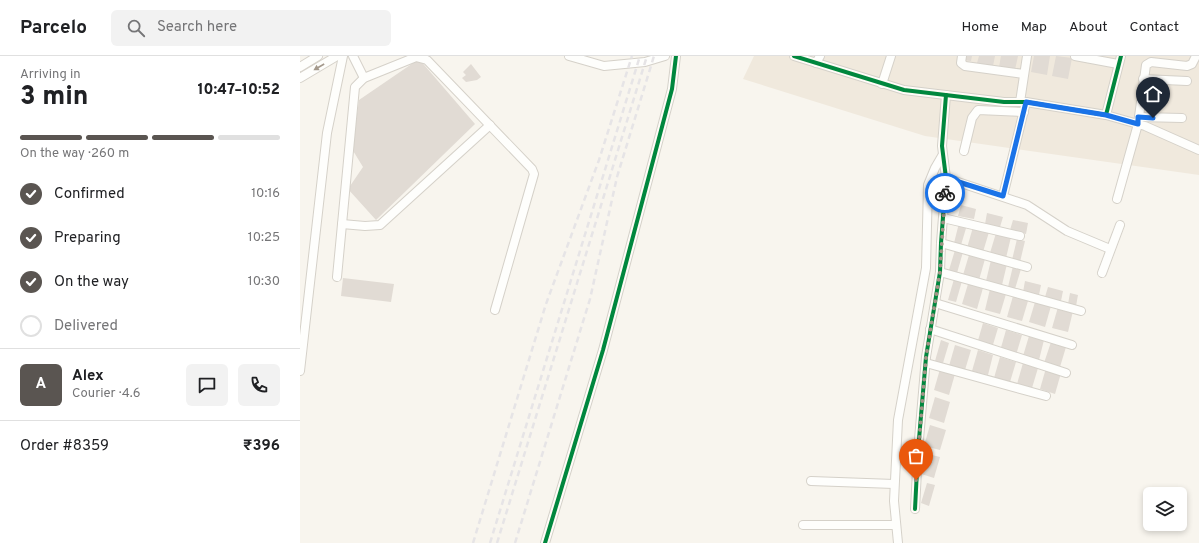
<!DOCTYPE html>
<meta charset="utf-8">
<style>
body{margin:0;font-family:Overpass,sans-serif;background:#f2f2f2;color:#202124;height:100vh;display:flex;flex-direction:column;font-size:15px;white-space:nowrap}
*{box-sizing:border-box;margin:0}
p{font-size:13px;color:#757577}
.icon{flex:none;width:22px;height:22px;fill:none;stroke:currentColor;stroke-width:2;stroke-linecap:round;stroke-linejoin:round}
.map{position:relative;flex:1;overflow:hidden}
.drawer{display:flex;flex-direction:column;background:#fff;width:300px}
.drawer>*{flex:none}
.buttons{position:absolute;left:843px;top:431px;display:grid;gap:8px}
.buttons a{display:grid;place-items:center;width:44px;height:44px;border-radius:6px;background:#fff;box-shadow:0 2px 6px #0003;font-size:20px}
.pin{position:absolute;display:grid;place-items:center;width:34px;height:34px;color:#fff;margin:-41px -17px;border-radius:50% 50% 50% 0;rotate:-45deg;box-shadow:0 0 4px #0007}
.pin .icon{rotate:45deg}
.courier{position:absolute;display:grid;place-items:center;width:40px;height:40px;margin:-20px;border:3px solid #1a73e8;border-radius:50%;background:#fff;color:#222;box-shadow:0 1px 5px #0007}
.headline em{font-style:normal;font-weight:800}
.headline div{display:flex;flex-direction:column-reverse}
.headline{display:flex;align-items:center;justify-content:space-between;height:68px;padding:0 20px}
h1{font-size:26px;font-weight:800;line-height:30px}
.bar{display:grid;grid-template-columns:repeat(4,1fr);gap:6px 4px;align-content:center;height:48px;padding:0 20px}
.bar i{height:5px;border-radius:3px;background:#e0e0e0}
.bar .on{background:#5a5551}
.bar p{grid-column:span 4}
.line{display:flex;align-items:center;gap:10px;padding:0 20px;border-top:1px solid #e0e0e0}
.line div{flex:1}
.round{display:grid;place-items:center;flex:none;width:42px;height:42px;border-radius:6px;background:#f2f2f2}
ol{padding:0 20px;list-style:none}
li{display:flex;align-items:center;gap:12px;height:44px}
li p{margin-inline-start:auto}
li .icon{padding:4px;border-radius:50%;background:#5a5551;color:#fff;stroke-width:4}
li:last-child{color:#757577}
li i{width:22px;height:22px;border:2px solid #e0e0e0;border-radius:50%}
header{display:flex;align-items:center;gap:24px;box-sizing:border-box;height:56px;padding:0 20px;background:#fff;border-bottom:1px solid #e0e0e0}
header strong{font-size:19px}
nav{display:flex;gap:22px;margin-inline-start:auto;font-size:14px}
.search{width:280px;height:36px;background:#f2f2f2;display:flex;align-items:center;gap:10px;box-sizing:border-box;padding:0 14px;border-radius:6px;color:#757577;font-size:15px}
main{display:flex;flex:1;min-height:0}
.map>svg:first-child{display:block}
.residential{fill:#f0e9dd}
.building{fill:#e1dbd4}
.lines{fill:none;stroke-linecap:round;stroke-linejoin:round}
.minor-casing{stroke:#d5d1c9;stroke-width:10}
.minor{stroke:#fefefc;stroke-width:8}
.rail{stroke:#e6e4e6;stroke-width:2.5;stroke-dasharray:6 4;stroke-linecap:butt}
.cycleway-casing{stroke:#fefaf1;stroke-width:6}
.cycleway{stroke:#00873e;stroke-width:4}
.oneway{fill:#a4998c}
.done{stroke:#a29587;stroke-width:4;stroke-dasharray:0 7.2}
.route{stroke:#1a73e8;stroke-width:5}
</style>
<header>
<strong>Parcelo</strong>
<div class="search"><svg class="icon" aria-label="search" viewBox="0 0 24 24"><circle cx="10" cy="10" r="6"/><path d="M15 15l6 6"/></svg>Search here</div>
<nav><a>Home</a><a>Map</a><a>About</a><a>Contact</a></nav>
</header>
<main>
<section class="drawer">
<div class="headline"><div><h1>3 min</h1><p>Arriving in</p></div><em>10:47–10:52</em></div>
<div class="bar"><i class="on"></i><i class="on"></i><i class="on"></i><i></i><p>On the way · 260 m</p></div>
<ol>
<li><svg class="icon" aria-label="check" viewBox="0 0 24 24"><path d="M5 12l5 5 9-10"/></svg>Confirmed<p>10:16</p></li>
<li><svg class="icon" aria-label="check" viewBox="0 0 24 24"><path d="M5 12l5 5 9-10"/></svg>Preparing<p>10:25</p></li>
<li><svg class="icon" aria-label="check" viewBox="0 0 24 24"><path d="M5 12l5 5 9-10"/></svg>On the way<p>10:30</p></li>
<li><i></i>Delivered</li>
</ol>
<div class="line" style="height:72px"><b class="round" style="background:#5a5551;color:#fff">A</b><div><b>Alex</b><p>Courier · 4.6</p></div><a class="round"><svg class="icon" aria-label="chat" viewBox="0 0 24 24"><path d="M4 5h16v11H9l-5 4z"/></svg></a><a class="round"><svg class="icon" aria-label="phone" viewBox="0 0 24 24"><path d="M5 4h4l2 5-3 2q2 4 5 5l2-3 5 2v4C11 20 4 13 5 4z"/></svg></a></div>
<div class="line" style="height:52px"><div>Order #8359</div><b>₹396</b></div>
</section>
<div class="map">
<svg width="899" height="487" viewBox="0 0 899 487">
<rect width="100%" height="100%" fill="#f8f5ee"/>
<polygon class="residential" points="454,0 899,0 899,119 625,80 443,23"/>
<g class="building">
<polygon points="664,0 672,0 671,5 663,4"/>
<polygon points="679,0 695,0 693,10 677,7"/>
<polygon points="701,0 718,0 715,14 699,11"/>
<polygon points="734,0 750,0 747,19 731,16"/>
<polygon points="756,0 772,2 768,23 752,20"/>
<polygon points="119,3 175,68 76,164 48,133 63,111 52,93 59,44"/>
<polygon points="171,8 181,21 177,24 166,26 162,22 166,19 163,16"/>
<polygon points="661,149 676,153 674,163 658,160"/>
<polygon points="687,157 703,161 700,171 685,168"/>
<polygon points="713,164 728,167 726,178 710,174"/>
<polygon points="659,167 667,169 661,189 654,187"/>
<polygon points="673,171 689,176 683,196 667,192"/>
<polygon points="696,177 711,181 706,202 690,197"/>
<polygon points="717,183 725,185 720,206 712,204"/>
<polygon points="655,194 663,196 657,217 649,214"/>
<polygon points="669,199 685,203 679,224 663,219"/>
<polygon points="691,204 707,208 702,229 686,225"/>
<polygon points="713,210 721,213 715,233 708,231"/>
<polygon points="43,222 94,228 91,246 41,240"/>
<polygon points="654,223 662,225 656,246 648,244"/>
<polygon points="725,225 741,229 739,239 723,236"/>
<polygon points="668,228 683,232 677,253 662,248"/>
<polygon points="748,231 763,235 761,245 745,241"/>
<polygon points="690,233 706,238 700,258 685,254"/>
<polygon points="770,237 778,239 776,250 768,248"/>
<polygon points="713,240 728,245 722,265 707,261"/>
<polygon points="735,246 751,250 745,271 729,266"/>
<polygon points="758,251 773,255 768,276 752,272"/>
<polygon points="683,267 698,272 692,292 677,288"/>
<polygon points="706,274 722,279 716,299 700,295"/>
<polygon points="729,280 744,284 739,304 723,300"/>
<polygon points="641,284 649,287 643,307 635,305"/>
<polygon points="751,286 766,291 760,311 744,307"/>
<polygon points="655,289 671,294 665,314 649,310"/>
<polygon points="678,294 693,299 688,319 672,315"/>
<polygon points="700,301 716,306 710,326 694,322"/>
<polygon points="723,307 738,312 732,332 717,328"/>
<polygon points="746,312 761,317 755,338 740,333"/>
<polygon points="640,313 655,318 649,339 634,334"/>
<polygon points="635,341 650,346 644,367 629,362"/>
<polygon points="630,369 646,374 640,394 624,390"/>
<polygon points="624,397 640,401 634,422 618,417"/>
<polygon points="627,427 635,429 629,450 621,447"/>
</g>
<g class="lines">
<defs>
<g id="minor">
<polyline points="53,0 64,22"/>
<polyline points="269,0 304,10 345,6 365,0"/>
<polyline points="494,0 604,34 704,46 726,46 806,59 821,0"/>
<polyline points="662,0 661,7 665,10 724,18"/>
<polyline points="775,0 818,8"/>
<polyline points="516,7 520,0"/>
<polyline points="0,11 18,0"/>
<polyline points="0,22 37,0"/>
<polyline points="843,23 887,25"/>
<polyline points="582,28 591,0"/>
<polyline points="720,46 727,0"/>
<polyline points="806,59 845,70 899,94"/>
<polyline points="839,61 882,62"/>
<polyline points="664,95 672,62 678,54 724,56"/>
<polyline points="646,122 727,149 767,175 810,193"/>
<polyline points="703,140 726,46"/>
<polyline points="817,143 838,68 846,9 851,6 887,10 892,8 896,0"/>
<polyline points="643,162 720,180"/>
<polyline points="42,168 65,170 80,169 190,69"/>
<polyline points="641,187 727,211"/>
<polyline points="640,216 781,255"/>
<polyline points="802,217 820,169"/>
<polyline points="37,221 55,31 64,22 116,1 127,4 232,113 234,118 195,254"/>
<polyline points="635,247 772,289"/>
<polyline points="630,273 766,317"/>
<polyline points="626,307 746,340"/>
<polyline points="0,315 27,77 43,0"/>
<polyline points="511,425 594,428"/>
<polyline points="615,453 618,395 626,301 640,216 641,187 646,122 642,90 646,39"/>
<polyline points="503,469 596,469"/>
<polyline points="245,487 303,294 372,33 376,0"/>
<polyline points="598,487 594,445 598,364 626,212 628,129 635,112 642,100"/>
</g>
</defs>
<use href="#minor" class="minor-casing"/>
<use href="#minor" class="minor"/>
<g class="rail">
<polyline points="173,487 246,248 299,104 332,0"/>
<polyline points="190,487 340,0"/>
<polyline points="197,487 347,0"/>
<polyline points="215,487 290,243 317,121 354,0"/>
</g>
<defs>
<g id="cycleway">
<polyline points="494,0 604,34 704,46 726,46 806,59 821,0"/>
<polyline points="615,453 618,395 626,301 640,216 641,187 646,122 642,90 646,39"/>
<polyline points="245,487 303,294 372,33 376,0"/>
</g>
</defs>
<use href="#cycleway" class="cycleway-casing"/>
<use href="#cycleway" class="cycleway"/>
</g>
<defs><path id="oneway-solid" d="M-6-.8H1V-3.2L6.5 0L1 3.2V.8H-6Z"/></defs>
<use class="oneway" href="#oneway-solid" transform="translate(19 11) rotate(150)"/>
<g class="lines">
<polyline class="done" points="616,424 626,301 640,216 645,137"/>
<polyline class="route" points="645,137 646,122 703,140 726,46 806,59 838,68 838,61 853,62"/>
</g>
</svg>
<div class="buttons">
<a><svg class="icon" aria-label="layers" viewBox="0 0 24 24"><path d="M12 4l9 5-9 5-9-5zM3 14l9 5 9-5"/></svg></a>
</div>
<div class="pin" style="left:616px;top:424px;background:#ea580c"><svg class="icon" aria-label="bag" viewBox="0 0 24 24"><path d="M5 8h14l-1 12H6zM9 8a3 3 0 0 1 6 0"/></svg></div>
<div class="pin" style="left:853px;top:62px;background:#1f2937"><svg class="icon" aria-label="home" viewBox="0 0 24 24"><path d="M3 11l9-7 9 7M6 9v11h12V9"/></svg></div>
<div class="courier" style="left:645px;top:137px"><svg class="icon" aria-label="bike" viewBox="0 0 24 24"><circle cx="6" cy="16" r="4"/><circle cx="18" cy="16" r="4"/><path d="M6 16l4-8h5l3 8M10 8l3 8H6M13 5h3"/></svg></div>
</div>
</main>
